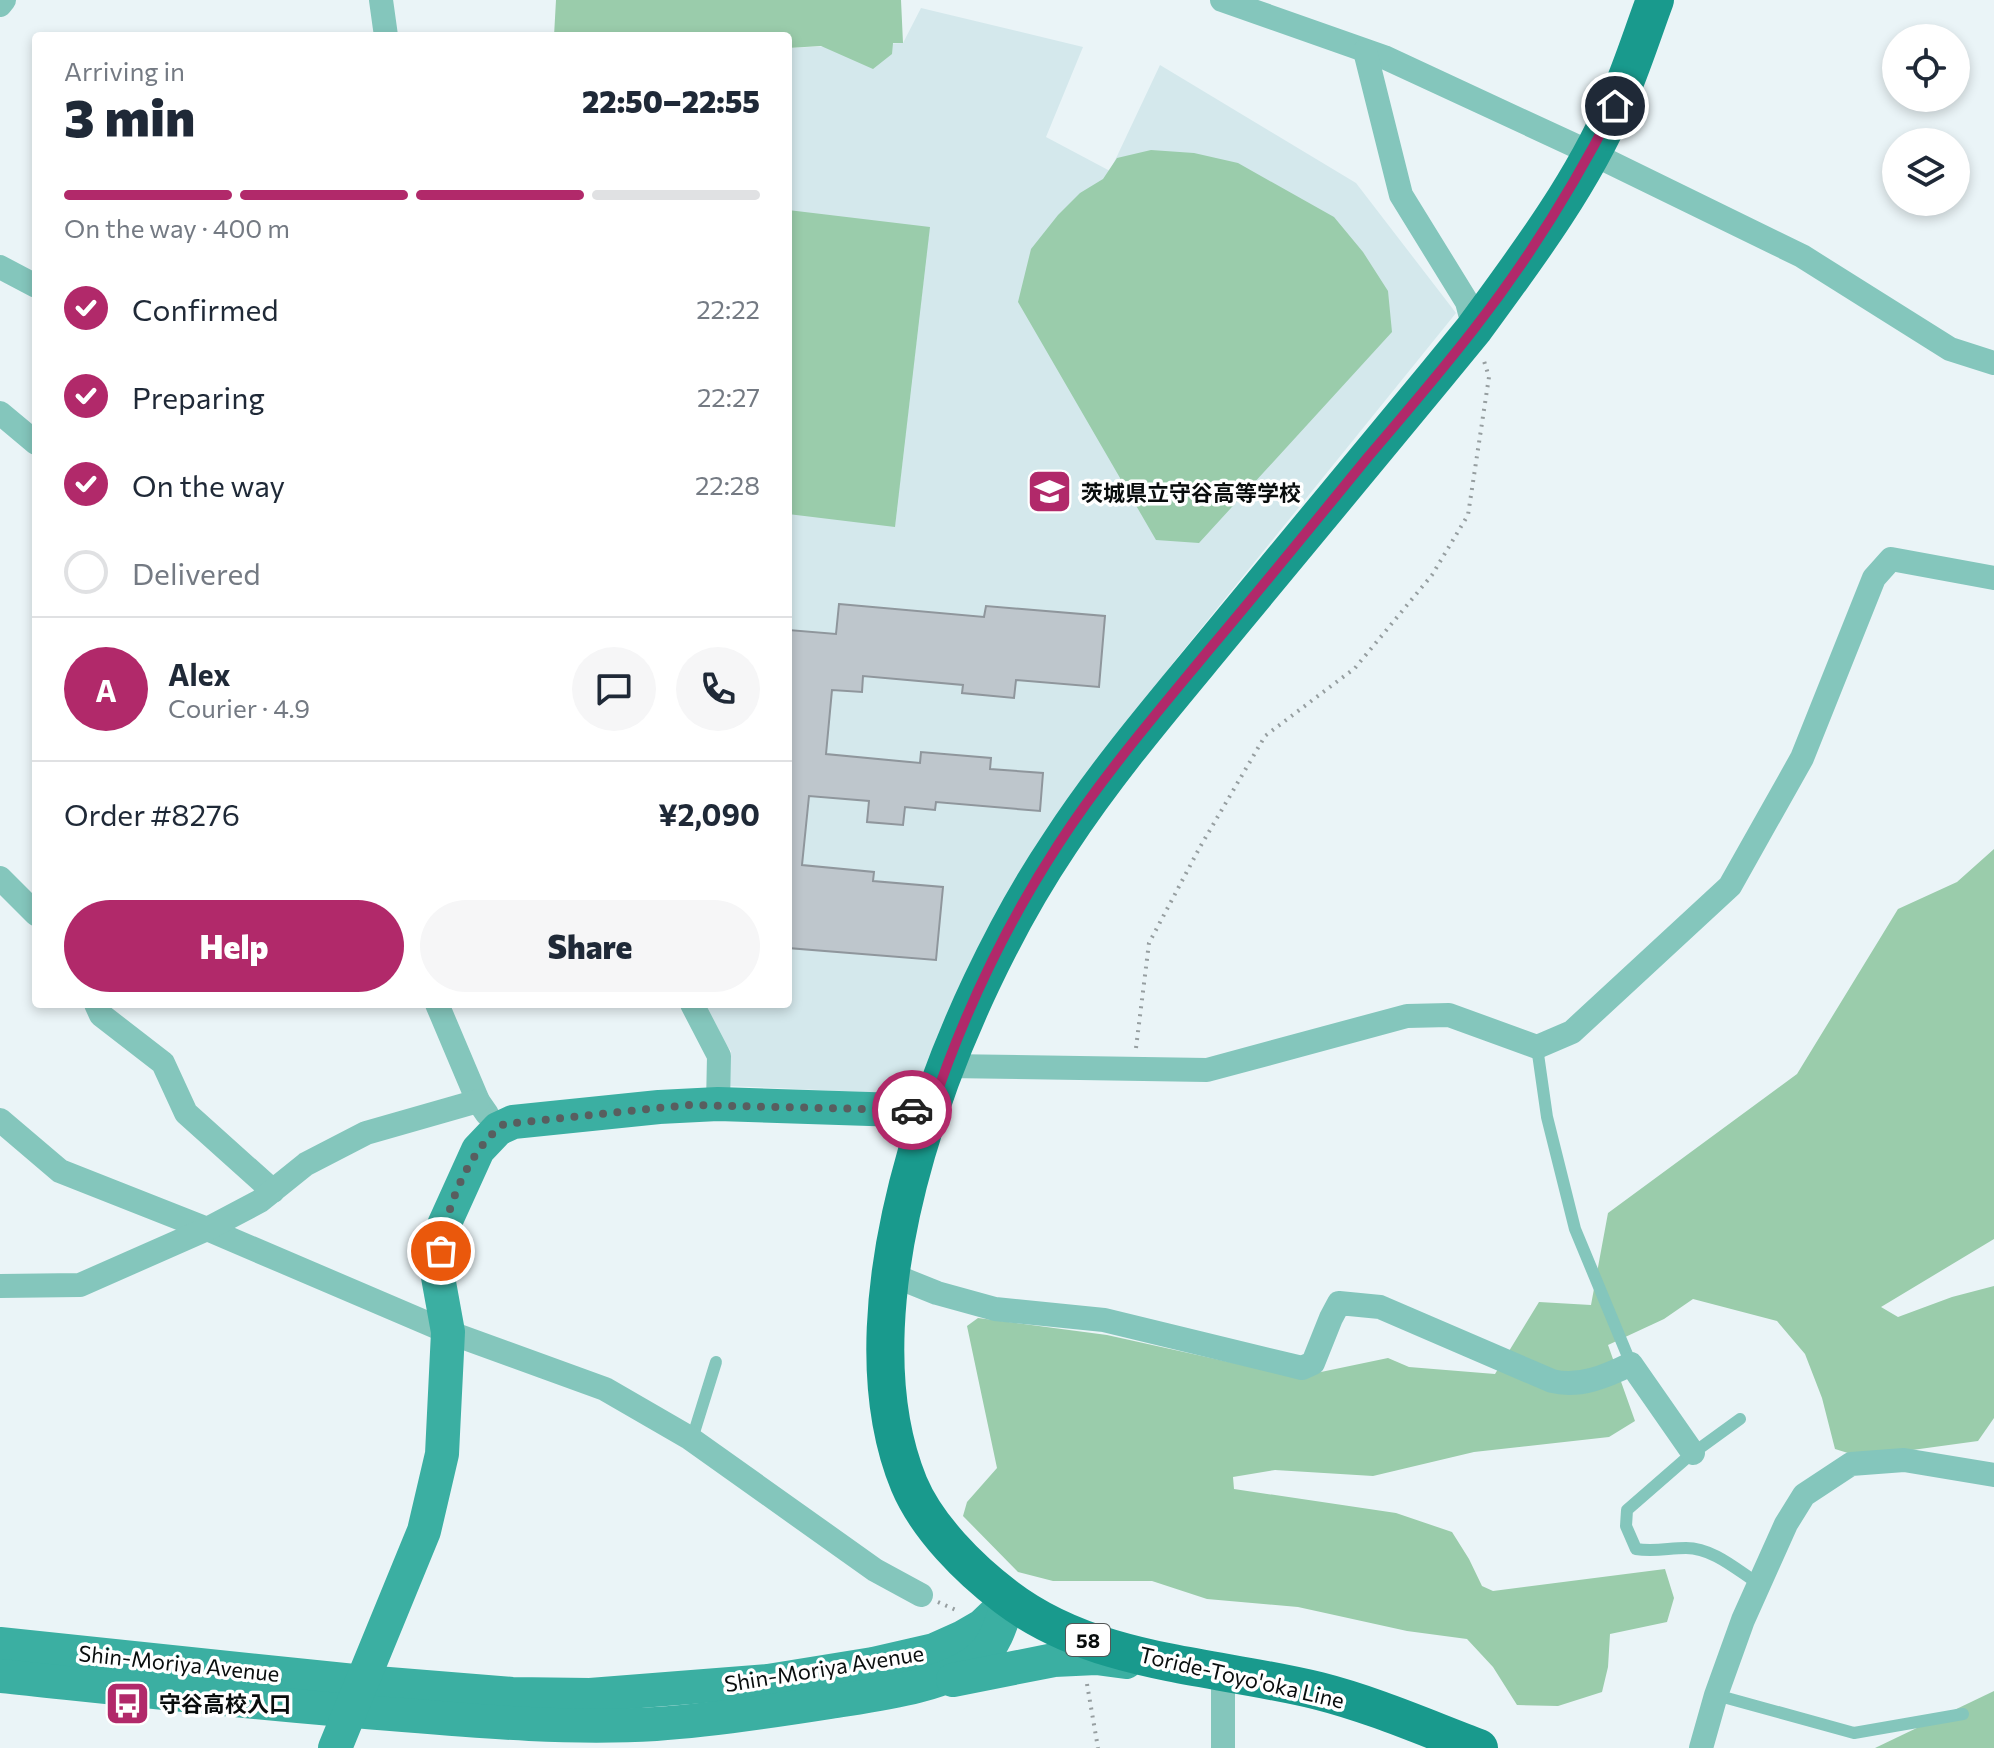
<!DOCTYPE html>
<meta charset="utf-8">
<style>
body{margin:0;font-family:Commissioner,"Noto Sans JP",sans-serif;background:#f6f6f7;color:#1f2937;height:100vh;display:flex;flex-direction:column;font-size:30px;white-space:nowrap}
*{box-sizing:border-box;margin:0}
p{font-size:26px;color:#747a83}
.icon{flex:none;width:44px;height:44px;fill:none;stroke:currentColor;stroke-width:2;stroke-linecap:round;stroke-linejoin:round}
.map{position:relative;flex:1;overflow:hidden}
.side{position:absolute;left:32px;top:32px;width:760px;height:976px;display:flex;flex-direction:column;background:#fff;border-radius:8px;box-shadow:0 4px 12px #0003}
.side>*{flex:none}
.fabs{position:absolute;left:1882px;top:24px;display:grid;gap:16px}
.fabs a{display:grid;place-items:center;width:88px;height:88px;border-radius:50%;background:#fff;box-shadow:0 4px 12px #0003;font-size:40px}
.pin{position:absolute;display:grid;place-items:center;width:68px;height:68px;color:#fff;margin:-34px;border:4px solid #fff;border-radius:50%;box-shadow:0 2px 8px #0007}
.courier{position:absolute;display:grid;place-items:center;width:80px;height:80px;margin:-40px;border:6px solid #b1296a;border-radius:50%;background:#fff;color:#222;box-shadow:0 2px 10px #0007}
.headline em{font-style:normal;font-weight:800}
.headline div{display:flex;flex-direction:column-reverse}
.headline{display:flex;align-items:center;justify-content:space-between;height:136px;padding:0 32px}
h1{font-size:52px;font-weight:800;line-height:60px}
.bar{display:grid;grid-template-columns:repeat(4,1fr);gap:12px 8px;align-content:center;height:96px;padding:0 32px}
.bar i{height:10px;border-radius:6px;background:#e0e1e3}
.bar .selected{background:#b1296a}
.bar p{grid-column:span 4}
.line{display:flex;align-items:center;gap:20px;padding:0 32px;border-top:2px solid #e0e1e3}
.line div{flex:1}
.round{display:grid;place-items:center;flex:none;width:84px;height:84px;border-radius:42px;background:#f6f6f7}
ol{padding:0 32px;list-style:none}
li{display:flex;align-items:center;gap:24px;height:88px}
li p{margin-inline-start:auto}
li .icon{padding:8px;border-radius:50%;background:#b1296a;color:#fff;stroke-width:4}
li:last-child{color:#747a83}
li i{width:44px;height:44px;border:4px solid #e0e1e3;border-radius:50%}
.primary-button{display:flex;gap:16px;margin-top:auto;padding:16px 32px}
.primary-button a{flex:1;height:92px;border-radius:48px;background:#b1296a;color:#fff;font-size:32px;font-weight:800;line-height:92px;text-align:center}
.primary-button a+a{background:#f6f6f7;color:#1f2937}
.map>svg:first-child{display:block}
.built{fill:#d4e8ec}
.green{fill:#9accab}
.building{fill:#bec6cc;stroke:#8f969c;stroke-width:2}
.lines{fill:none;stroke-linecap:round;stroke-linejoin:round}
.path{stroke:#969ea0;stroke-width:4;stroke-dasharray:2 6;stroke-linecap:butt}
.lane{stroke:#84c6bc;stroke-width:12}
.street{stroke:#84c6bc;stroke-width:24}
.secondary{stroke:#3bafa2;stroke-width:34}
.primary{stroke:#199a8d;stroke-width:38}
.done{stroke:#585e5f;stroke-width:8;stroke-dasharray:0 14.4}
.route{stroke:#b1296a;stroke-width:10}
.labels{text-anchor:middle;dominant-baseline:central;stroke-width:7;stroke-linejoin:round;paint-order:stroke}
.shield{fill:#fff;stroke:#535656;stroke-width:2}
.shield-label{font-size:20px;font-weight:bold;fill:#090d0d}
.poi-label{font-size:22px;font-weight:bold;fill:#090d0d;stroke:#fff;text-anchor:start}
.street-label{font-size:22px;fill:#090d0d;stroke:#fff}
</style>
<div class="map">
<svg width="1994" height="1748" viewBox="0 0 1994 1748">
<rect width="100%" height="100%" fill="#eaf4f7"/>
<polygon class="built" points="921,8 1083,47 1046,137 1110,171 1160,65 1356,183 1456,313 1173,663 1082,784 983,944 920,1080 889,1093 727,1086 731,1051 694,1004 788,1004 788,48 903,43"/>
<g class="green">
<polygon points="556,0 901,0 903,43 893,43 892,54 873,69 821,46 788,48 788,36 554,36"/>
<polygon points="1151,150 1194,153 1238,163 1334,217 1363,252 1388,291 1392,332 1199,543 1156,540 1018,302 1031,249 1058,215 1080,193 1103,179 1117,158"/>
<polygon points="788,210 930,227 895,527 788,514"/>
<polygon points="1994,849 1994,1239 1881,1307 1898,1317 1952,1297 1994,1286 1994,1418 1978,1441 1861,1457 1835,1449 1822,1398 1805,1354 1777,1321 1693,1299 1664,1319 1608,1345 1635,1421 1609,1437 1474,1452 1373,1476 1275,1470 1233,1477 1234,1489 1396,1513 1452,1532 1469,1559 1482,1586 1493,1591 1665,1569 1674,1598 1667,1622 1610,1634 1608,1667 1602,1692 1558,1706 1517,1705 1493,1667 1467,1639 1407,1631 1298,1607 1207,1599 1152,1581 1053,1581 1018,1572 963,1516 967,1502 997,1468 967,1326 978,1318 1107,1335 1297,1377 1388,1358 1409,1367 1495,1374 1539,1302 1591,1305 1608,1213 1797,1074 1898,909 1957,882"/>
<polygon points="1994,1691 1994,1748 1875,1748"/>
</g>
<polygon class="building" points="839,604 984,617 986,606 1105,616 1099,687 1016,680 1014,698 962,693 963,685 863,676 862,692 832,690 826,754 920,763 921,752 991,758 990,769 1043,773 1040,811 936,802 935,810 905,807 903,825 867,822 869,801 809,796 802,865 874,872 873,881 943,887 936,960 788,948 789,630 836,634"/>
<g class="lines">
<g class="path">
<polyline points="1136,1048 1149,943 1200,847 1265,736 1355,668 1432,575 1468,515 1489,377 1484,361"/>
<polyline points="938,1602 956,1610"/>
<polyline points="1087,1684 1098,1748"/>
</g>
<g class="lane">
<polyline points="1537,1047 1547,1117 1575,1229 1631,1364"/>
<path d="M1740,1419L1689,1456L1627,1510L1626,1526L1636,1549C1654,1552 1669,1548 1686,1548C1713,1548 1737,1570 1759,1584"/>
<polyline points="692,1439 716,1362"/>
<polyline points="1716,1695 1854,1733 1963,1714"/>
</g>
<g class="street">
<polyline points="381,0 386,36"/>
<polyline points="1222,0 1384,57 1591,153 1802,256 1950,349 1994,363"/>
<polyline points="0,5 4,0"/>
<polyline points="1365,51 1401,195 1467,302 1474,329"/>
<polyline points="0,267 36,286"/>
<polyline points="0,413 36,443"/>
<polyline points="0,878 36,914"/>
<polyline points="96,1004 101,1015 163,1063 186,1113 273,1191"/>
<polyline points="437,1004 478,1101 487,1114"/>
<polyline points="692,1004 719,1056 718,1104"/>
<polyline points="946,1066 1207,1070 1407,1016 1449,1015 1537,1047 1572,1032 1730,886 1802,758 1874,578 1891,559 1994,578"/>
<polyline points="0,1120 60,1171 207,1229 448,1332 605,1389 688,1437 875,1570 921,1595"/>
<path d="M890,1274L937,1293L995,1309L1104,1320L1302,1368L1313,1363L1331,1318L1339,1303L1380,1307L1552,1381C1579,1388 1607,1376 1631,1364L1693,1453"/>
<polyline points="0,1286 80,1285 207,1229 260,1201 306,1164 366,1133 478,1101"/>
<polyline points="1223,1748 1223,1674"/>
<polyline points="1701,1748 1716,1695 1743,1620 1786,1524 1804,1495 1851,1464 1904,1460 1994,1475"/>
</g>
<g class="secondary">
<polyline points="0,1644 364,1682 512,1694 590,1695 768,1681 873,1664 934,1650 963,1637 982,1626 1003,1606"/>
<path d="M0,1676C134,1690 268,1705 403,1715C487,1722 572,1729 656,1724C714,1720 773,1711 830,1702C873,1695 946,1687 980,1658C997,1643 1002,1620 1009,1600"/>
<polyline points="953,1680 1054,1660 1096,1658 1126,1662"/>
<polyline points="335,1748 424,1531 442,1454 448,1332 438,1277 444,1225 478,1150 498,1129 513,1122 659,1107 718,1104 931,1111"/>
</g>
<path class="primary" d="M1479,1748C1426,1728 1374,1705 1319,1691C1214,1665 1095,1665 1006,1597C969,1569 927,1527 909,1484C833,1299 955,999 1060,843C1111,765 1173,694 1232,622C1313,524 1394,427 1474,329C1526,258 1581,185 1616,104C1631,70 1642,35 1655,0"/>
</g>
<g class="lines">
<path class="done" d="M441,1251C445,1209 469,1149 504,1124L688,1105L912,1110"/>
<path class="route" d="M912,1110L931,1111C962,1017 1004,928 1058,845C1102,777 1156,714 1208,651C1262,587 1315,522 1368,457C1404,415 1440,373 1474,329C1528,260 1575,184 1615,106"/>
</g>
<defs>
<symbol id="school-square" viewBox="-11 -11 22 22"><rect x="-9" y="-9" width="18" height="18" rx="4" fill="#b1296a" stroke="#fff"/><path d="M0-5L7-2L0 1L-7-2ZM-4 1L0 2.5L4 1V4Q0 6-4 4Z" fill="#fff"/></symbol>
<symbol id="bus-square" viewBox="-11 -11 22 22"><rect x="-9" y="-9" width="18" height="18" rx="4" fill="#b1296a" stroke="#fff"/><path d="M-5-6H5V4H4V6H2V4H-2V6H-4V4H-5ZM-3.5-4V0h7V-4ZM-3.5 1.2v1.5H-2V1.2ZM2 1.2v1.5H3.5V1.2Z" fill="#fff"/></symbol>
</defs>
<g fill-rule="evenodd">
<use href="#school-square" x="1024" y="466" width="51" height="51"/>
<use href="#bus-square" x="102" y="1678" width="51" height="51"/>
</g>
<g class="labels">
<rect class="shield" x="1066" y="1624" width="44" height="32" rx="6"/>
<g class="shield-label">
<text x="1088" y="1640">58</text>
</g>
<g class="poi-label">
<text x="1081" y="492">茨城県立守谷高等学校</text>
<text x="159" y="1703">守谷高校入口</text>
</g>
<g class="street-label">
<text transform="translate(179 1663) rotate(6)">Shin-Moriya Avenue</text>
<text transform="translate(824 1668) rotate(-9)">Shin-Moriya Avenue</text>
<text transform="translate(1242 1677) rotate(13)">Toride-Toyo'oka Line</text>
</g>
</g>
</svg>
<div class="fabs">
<a><svg class="icon" aria-label="locate" viewBox="0 0 24 24"><circle cx="12" cy="12" r="6"/><path d="M12 2v4M12 18v4M2 12h4M18 12h4"/></svg></a>
<a><svg class="icon" aria-label="layers" viewBox="0 0 24 24"><path d="M12 4l9 5-9 5-9-5zM3 14l9 5 9-5"/></svg></a>
</div>
<div class="pin" style="left:441px;top:1251px;background:#ea580c"><svg class="icon" aria-label="bag" viewBox="0 0 24 24"><path d="M5 8h14l-1 12H6zM9 8a3 3 0 0 1 6 0"/></svg></div>
<div class="pin" style="left:1615px;top:106px;background:#1f2937"><svg class="icon" aria-label="home" viewBox="0 0 24 24"><path d="M3 11l9-7 9 7M6 9v11h12V9"/></svg></div>
<div class="courier" style="left:912px;top:1110px"><svg class="icon" aria-label="car" viewBox="0 0 24 24"><path d="M5 17H2v-5l4-1 3-4h7l3 4 3 1v5h-3M9 17h6M6 11h13"/><circle cx="7" cy="17" r="2"/><circle cx="17" cy="17" r="2"/></svg></div>
<section class="side">
<div class="headline"><div><h1>3 min</h1><p>Arriving in</p></div><em>22:50–22:55</em></div>
<div class="bar"><i class="selected"></i><i class="selected"></i><i class="selected"></i><i></i><p>On the way · 400 m</p></div>
<ol>
<li><svg class="icon" aria-label="check" viewBox="0 0 24 24"><path d="M5 12l5 5 9-10"/></svg>Confirmed<p>22:22</p></li>
<li><svg class="icon" aria-label="check" viewBox="0 0 24 24"><path d="M5 12l5 5 9-10"/></svg>Preparing<p>22:27</p></li>
<li><svg class="icon" aria-label="check" viewBox="0 0 24 24"><path d="M5 12l5 5 9-10"/></svg>On the way<p>22:28</p></li>
<li><i></i>Delivered</li>
</ol>
<div class="line" style="height:144px"><b class="round" style="background:#b1296a;color:#fff">A</b><div><b>Alex</b><p>Courier · 4.9</p></div><a class="round"><svg class="icon" aria-label="chat" viewBox="0 0 24 24"><path d="M4 5h16v11H9l-5 4z"/></svg></a><a class="round"><svg class="icon" aria-label="phone" viewBox="0 0 24 24"><path d="M5 4h4l2 5-3 2q2 4 5 5l2-3 5 2v4C11 20 4 13 5 4z"/></svg></a></div>
<div class="line" style="height:104px"><div>Order #8276</div><b>¥2,090</b></div>
<div class="primary-button"><a>Help</a><a>Share</a></div>
</section>
</div>
